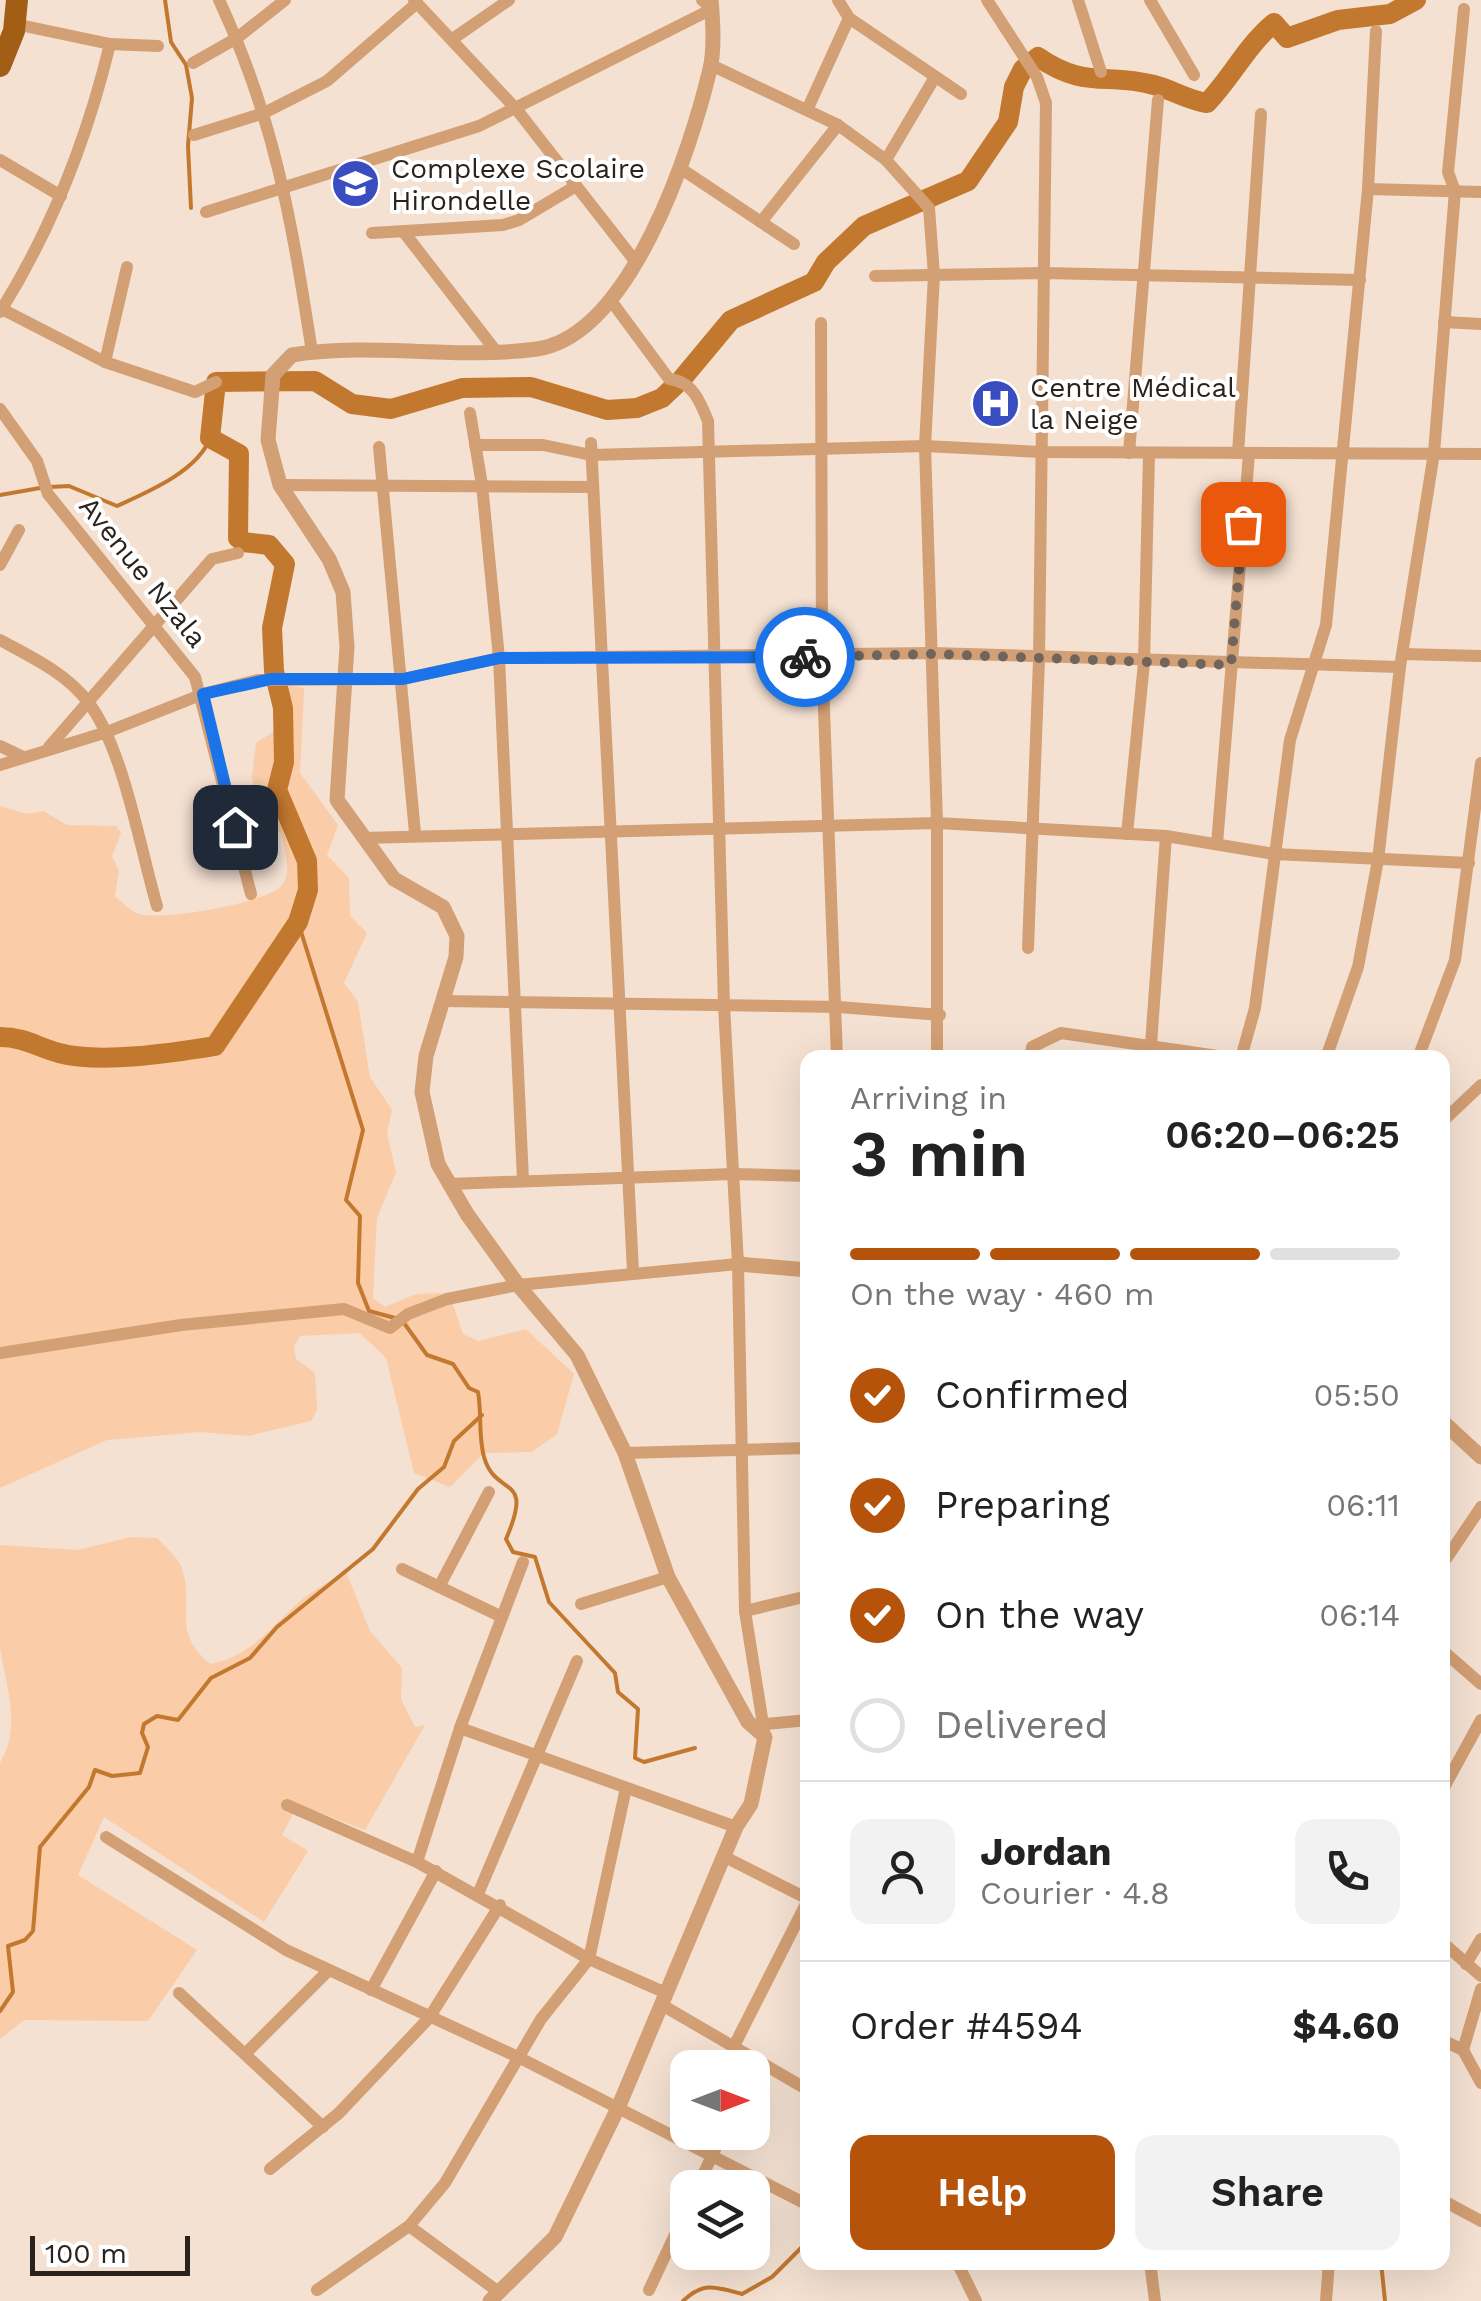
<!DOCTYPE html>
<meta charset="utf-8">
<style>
body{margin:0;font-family:"Work Sans",sans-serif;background:#f2f2f2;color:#222;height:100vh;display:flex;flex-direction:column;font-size:38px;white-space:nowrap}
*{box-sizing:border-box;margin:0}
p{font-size:32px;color:#767676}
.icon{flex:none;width:55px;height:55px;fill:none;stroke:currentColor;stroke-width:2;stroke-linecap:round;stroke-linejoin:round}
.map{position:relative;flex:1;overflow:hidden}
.sheet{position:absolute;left:800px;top:1050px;width:650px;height:1220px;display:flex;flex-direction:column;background:#fff;border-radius:20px;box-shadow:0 10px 40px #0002}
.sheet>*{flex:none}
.needle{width:65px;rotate:90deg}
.controls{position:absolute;left:670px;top:2050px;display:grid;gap:20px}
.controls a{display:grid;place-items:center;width:100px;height:100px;border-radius:20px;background:#fff;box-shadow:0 10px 40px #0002;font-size:50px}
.scale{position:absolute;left:30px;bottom:25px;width:160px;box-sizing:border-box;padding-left:10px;border:5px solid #29221d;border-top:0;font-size:28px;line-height:35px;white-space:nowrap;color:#29221d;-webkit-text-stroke:8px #fff;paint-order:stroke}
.pin{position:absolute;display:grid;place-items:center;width:85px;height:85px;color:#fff;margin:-42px;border-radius:20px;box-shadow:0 5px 15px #0006}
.courier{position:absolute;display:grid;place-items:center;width:100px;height:100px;margin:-50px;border:8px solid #1a73e8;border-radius:50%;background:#fff;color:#222;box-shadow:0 2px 12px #0007}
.headline em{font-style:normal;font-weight:600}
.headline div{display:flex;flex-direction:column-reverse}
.headline{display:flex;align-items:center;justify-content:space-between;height:170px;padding:0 50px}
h1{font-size:65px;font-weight:600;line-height:75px}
.bar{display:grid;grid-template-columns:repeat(4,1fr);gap:15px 10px;align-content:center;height:120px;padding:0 50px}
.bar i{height:12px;border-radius:8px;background:#e0e0e0}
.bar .active{background:#b45309}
.bar p{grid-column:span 4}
.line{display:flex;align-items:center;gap:25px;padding:0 50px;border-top:2px solid #e0e0e0}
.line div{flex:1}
.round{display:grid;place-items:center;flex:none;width:105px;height:105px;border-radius:20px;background:#f2f2f2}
ol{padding:0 50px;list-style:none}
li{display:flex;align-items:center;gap:30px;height:110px}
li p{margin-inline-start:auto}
li .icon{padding:10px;border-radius:50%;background:#b45309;color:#fff;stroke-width:4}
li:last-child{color:#767676}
li i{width:55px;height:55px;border:5px solid #e0e0e0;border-radius:50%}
.primary-button{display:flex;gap:20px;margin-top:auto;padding:20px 50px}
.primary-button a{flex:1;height:115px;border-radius:20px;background:#b45309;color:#fff;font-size:40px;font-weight:600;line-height:115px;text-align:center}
.primary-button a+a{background:#f2f2f2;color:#222}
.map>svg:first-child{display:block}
.grass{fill:#facca7}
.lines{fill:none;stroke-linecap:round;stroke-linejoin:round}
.stream{stroke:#c3782f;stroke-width:4}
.river{stroke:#c3782f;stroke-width:20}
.minor{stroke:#d39f74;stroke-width:12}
.tertiary{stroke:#d39f74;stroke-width:15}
.trunk{stroke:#a25e14;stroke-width:22}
.done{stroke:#70655c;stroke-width:10;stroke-dasharray:0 18}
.route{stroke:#1a73e8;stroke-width:12}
.labels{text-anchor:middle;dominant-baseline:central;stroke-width:8;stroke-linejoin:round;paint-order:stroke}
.poi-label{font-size:28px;fill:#29221d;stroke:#fff;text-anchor:start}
.street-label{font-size:28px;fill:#29221d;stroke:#fff}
</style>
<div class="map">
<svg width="1481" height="2301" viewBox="0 0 1481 2301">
<rect width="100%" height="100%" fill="#f4e1d2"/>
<g class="grass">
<path d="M289,685L304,688L300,773L338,825L327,855L349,878L350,916L367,933L344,983L358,1002L370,1077L392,1110L387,1133L396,1172L377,1218L373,1298L385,1307L416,1294L449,1293L463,1334L479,1341L526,1329L574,1374L557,1434L532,1452L484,1453L450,1487L414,1473L386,1358L360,1333L300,1336L294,1346L296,1359L315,1373L317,1410L311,1421L248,1436L200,1432L107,1440L0,1488V806L27,814L43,811L67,825L116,826L121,833L112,856L119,871L115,896C121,901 131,912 139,914C161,921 269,903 282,885C293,872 284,849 281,833L259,821L252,777L256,743L276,730L279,703Z"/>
<path d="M131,1537L157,1538C165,1546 179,1558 182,1569C195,1610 170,1629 210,1664C250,1657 270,1628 299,1602C313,1590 331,1581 346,1572L370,1631L402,1668L401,1699L415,1727L425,1725L365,1830L298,1804L282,1835L308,1851L264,1922L104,1817L78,1875L197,1950L148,2021L24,2020L0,2039V1763C22,1725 6,1689 0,1648C0,1615 0,1579 0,1545L78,1550Z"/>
</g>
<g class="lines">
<g class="stream">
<polyline points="165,0 171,42 186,65 192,98 188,146 191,208"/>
<path d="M49,487L69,486L117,506C148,492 198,471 210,438"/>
<polyline points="0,495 40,488"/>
<polyline points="298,922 363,1130 346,1200 360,1216 358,1283 369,1311 395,1318"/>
<path d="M404,1323L427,1355L453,1364L469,1388L478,1392C482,1414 478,1435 484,1457C496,1499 535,1472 506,1539L513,1552L535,1557L549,1602L615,1673L618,1692L638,1709L635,1758L644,1762L695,1748"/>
<polyline points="0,2011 13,1992 8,1946 25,1940 33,1931 40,1847 89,1787 95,1770 112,1776 140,1773 148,1747 142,1733 144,1724 157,1716 178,1720 211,1678 250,1658 277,1627 373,1549 418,1489 444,1467 454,1441 482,1415"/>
<polyline points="1381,2262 1385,2301"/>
<path d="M683,2301C704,2281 716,2287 742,2294L772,2277L808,2241"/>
</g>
<path class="river" d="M0,1037C24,1037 37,1047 59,1053C100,1064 172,1053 215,1046L298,922L308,890L307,861L277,790L284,762L283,708L274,671L272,628L285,564L269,545L243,542L238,538L239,454L210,438L216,382L315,381L352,404L391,409L462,388L531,387L607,410L637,408L662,398L681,380L731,320L814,282L826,262L864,226L968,181L1008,122L1014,87L1023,69L1038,57C1086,90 1106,72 1154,85C1173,90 1187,100 1207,103C1232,77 1247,45 1274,23L1287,38L1338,20L1390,14L1416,0"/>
<g class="minor">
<path d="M219,0C275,120 292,223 312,352"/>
<polyline points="414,0 517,110 635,261"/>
<polyline points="838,0 849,18 961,94"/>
<polyline points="987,0 1037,77 1046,103 1039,660 1028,948"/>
<polyline points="1078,0 1101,72"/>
<polyline points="1150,0 1194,75"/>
<polyline points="15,24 110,44 158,46"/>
<polyline points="454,38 509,0"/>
<polyline points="193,63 237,38 285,0"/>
<polyline points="711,65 838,125 886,160 929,208 934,275 925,446 937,823 937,1058"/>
<polyline points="808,108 849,18"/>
<polyline points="194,135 264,113 327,81 417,3"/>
<polyline points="0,160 61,196"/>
<polyline points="886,160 935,77"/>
<polyline points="680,168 794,244"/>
<polyline points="1368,189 1481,192"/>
<polyline points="206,212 479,126 712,9 702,0"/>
<polyline points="761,222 838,125"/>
<polyline points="403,231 495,350"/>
<polyline points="372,233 503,225 519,220 576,186"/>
<polyline points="875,276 1043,273 1360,280"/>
<path d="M612,302L669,379C692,381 700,401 708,421L724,1005L738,1264L745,1611L765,1737"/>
<polyline points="0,308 105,362 195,392 216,382"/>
<path d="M0,312C52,229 87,139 110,44"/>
<polyline points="1444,322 1481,324"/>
<polyline points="821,323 822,656 837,1058"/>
<polyline points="105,362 127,267"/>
<polyline points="0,409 37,461 48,494 195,677 251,894"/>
<polyline points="470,413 482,485 499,658 523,1180"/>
<polyline points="591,443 633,1271"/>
<polyline points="475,445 543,445 591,455 925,446 1040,452 1481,454"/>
<polyline points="379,447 415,833"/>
<polyline points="1129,453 1158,100"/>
<polyline points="1238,453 1261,114"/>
<polyline points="280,485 592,487"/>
<polyline points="0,565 19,530"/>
<path d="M0,640C31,657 66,673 88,702C123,747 140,848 157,906"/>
<polyline points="1403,654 1481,656"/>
<polyline points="0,746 23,757"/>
<polyline points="49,747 212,559 238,553"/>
<polyline points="0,765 107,732 203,694 258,680 403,679 499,658 933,653 1400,667"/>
<polyline points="1127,834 1144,663 1149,454"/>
<polyline points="363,838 937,823 1166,836 1274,854 1469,863"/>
<polyline points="1217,844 1249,454"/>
<polyline points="443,1001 839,1007 940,1015"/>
<polyline points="1030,1058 1032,1047 1061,1033 1231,1058"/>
<polyline points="1150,1058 1166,836"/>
<polyline points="1241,1058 1255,1008 1290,740 1326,625 1368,189 1376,31"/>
<polyline points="1326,1058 1358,967 1378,860 1400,667 1434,453 1455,191 1448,172 1464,9"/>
<polyline points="1418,1058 1455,960 1481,763"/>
<polyline points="1442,1122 1481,1085"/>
<polyline points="448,1184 733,1174 808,1176"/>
<polyline points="0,1353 181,1325 344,1309 390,1328 408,1314 447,1299 518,1285 738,1264"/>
<polyline points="625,1453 808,1448"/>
<polyline points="1442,1565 1481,1507"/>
<polyline points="402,1569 502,1617"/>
<polyline points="439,1587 489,1492"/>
<polyline points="581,1604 668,1577"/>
<polyline points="745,1611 808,1596"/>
<polyline points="1442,1650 1481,1684"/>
<polyline points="766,1724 808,1720"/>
<polyline points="460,1728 736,1827"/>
<polyline points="1442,1791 1481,1720"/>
<polyline points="287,1805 417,1862 589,1959 666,1993"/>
<polyline points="106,1837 286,1950 520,2058 808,2205"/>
<polyline points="723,1856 808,1899"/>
<polyline points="417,1862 460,1728 523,1562"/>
<polyline points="478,1894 577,1661"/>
<polyline points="1442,1942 1481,1976"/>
<polyline points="1466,1964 1481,1939"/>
<polyline points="1481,1989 1463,2050 1481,2083"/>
<polyline points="371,1990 436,1871"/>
<polyline points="179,1993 323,2127"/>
<polyline points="662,2005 808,2090"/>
<polyline points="1442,2040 1463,2050"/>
<polyline points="733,2048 808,1900"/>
<polyline points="247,2052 329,1970"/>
<polyline points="270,2169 339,2113 429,2018 500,1905"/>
<polyline points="697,2188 723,2132"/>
<polyline points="1442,2200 1481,2221"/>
<polyline points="409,2226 500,2293"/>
<polyline points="957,2262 976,2301"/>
<polyline points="1150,2262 1155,2301"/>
<polyline points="317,2290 409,2226 445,2183 541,2019 589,1959 626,1788"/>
<polyline points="649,2290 688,2207"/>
<polyline points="1326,2301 1329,2262"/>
</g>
<g class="tertiary">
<polyline points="738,1264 808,1270"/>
<polyline points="1442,1421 1481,1457"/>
<path d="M490,2301L555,2237L618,2108L736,1827L751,1804L765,1737L748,1722L668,1577L625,1453L577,1355L518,1285L467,1214L438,1164L422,1092L426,1056L456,957L457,936L443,907L394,879L337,800L347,647L343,592L329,559L280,485L268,440L273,375L292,355C373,342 456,360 537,349C631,335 691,149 710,69C715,48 713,21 711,0"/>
</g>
<polyline class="trunk" points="0,66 14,31 17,0"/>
</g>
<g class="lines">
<polyline class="done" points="805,657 933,654 1231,665 1243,524"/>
<polyline class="route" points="235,827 203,694 271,679 403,679 500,658 805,657"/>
</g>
<defs>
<symbol id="school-disc" viewBox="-11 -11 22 22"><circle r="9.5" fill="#3a4dc0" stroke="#fff"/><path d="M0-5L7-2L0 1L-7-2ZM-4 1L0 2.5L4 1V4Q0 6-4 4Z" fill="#fff"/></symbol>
<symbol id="hospital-disc" viewBox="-11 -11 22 22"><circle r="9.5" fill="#3a4dc0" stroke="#fff"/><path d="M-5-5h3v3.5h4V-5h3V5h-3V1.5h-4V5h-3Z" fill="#fff"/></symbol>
</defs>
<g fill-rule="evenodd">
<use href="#school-disc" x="328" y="156" width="55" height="55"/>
<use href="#hospital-disc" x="968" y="376" width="55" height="55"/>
</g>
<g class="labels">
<g class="poi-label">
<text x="391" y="168">Complexe Scolaire<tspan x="391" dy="32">Hirondelle</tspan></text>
<text x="1030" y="387">Centre Médical<tspan x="1030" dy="32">la Neige</tspan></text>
</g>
<g class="street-label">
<text transform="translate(143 572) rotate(51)">Avenue Nzala</text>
</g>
</g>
</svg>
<div class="controls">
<a><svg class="needle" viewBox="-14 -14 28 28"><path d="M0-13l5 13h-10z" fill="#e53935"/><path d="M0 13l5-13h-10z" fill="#767676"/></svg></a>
<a><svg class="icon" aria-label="layers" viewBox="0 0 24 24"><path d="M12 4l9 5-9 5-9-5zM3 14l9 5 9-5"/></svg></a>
</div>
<div class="scale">100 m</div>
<div class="pin" style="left:1243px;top:524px;background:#ea580c"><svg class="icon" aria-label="bag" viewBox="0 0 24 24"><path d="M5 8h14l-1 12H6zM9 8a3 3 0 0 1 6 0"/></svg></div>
<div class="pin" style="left:235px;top:827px;background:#1f2937"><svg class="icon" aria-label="home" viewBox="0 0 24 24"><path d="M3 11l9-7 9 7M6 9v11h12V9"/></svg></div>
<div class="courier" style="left:805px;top:657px"><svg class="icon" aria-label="bike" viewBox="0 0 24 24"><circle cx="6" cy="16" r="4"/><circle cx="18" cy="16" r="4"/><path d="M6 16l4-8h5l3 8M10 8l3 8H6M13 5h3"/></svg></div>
<section class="sheet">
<div class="headline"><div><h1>3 min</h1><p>Arriving in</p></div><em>06:20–06:25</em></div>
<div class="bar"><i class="active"></i><i class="active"></i><i class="active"></i><i></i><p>On the way · 460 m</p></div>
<ol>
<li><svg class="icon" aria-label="check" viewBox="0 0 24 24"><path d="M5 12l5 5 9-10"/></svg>Confirmed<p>05:50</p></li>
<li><svg class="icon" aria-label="check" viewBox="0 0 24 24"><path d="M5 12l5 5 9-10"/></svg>Preparing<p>06:11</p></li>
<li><svg class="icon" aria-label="check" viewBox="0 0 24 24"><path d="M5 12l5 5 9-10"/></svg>On the way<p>06:14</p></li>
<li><i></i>Delivered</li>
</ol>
<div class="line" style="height:180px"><a class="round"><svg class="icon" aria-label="person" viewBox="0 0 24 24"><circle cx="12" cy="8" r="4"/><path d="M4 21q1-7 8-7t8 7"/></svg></a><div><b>Jordan</b><p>Courier · 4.8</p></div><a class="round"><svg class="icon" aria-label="phone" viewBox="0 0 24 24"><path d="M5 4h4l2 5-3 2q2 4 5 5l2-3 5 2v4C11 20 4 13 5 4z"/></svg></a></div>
<div class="line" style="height:130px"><div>Order #4594</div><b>$4.60</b></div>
<div class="primary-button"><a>Help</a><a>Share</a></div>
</section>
</div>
